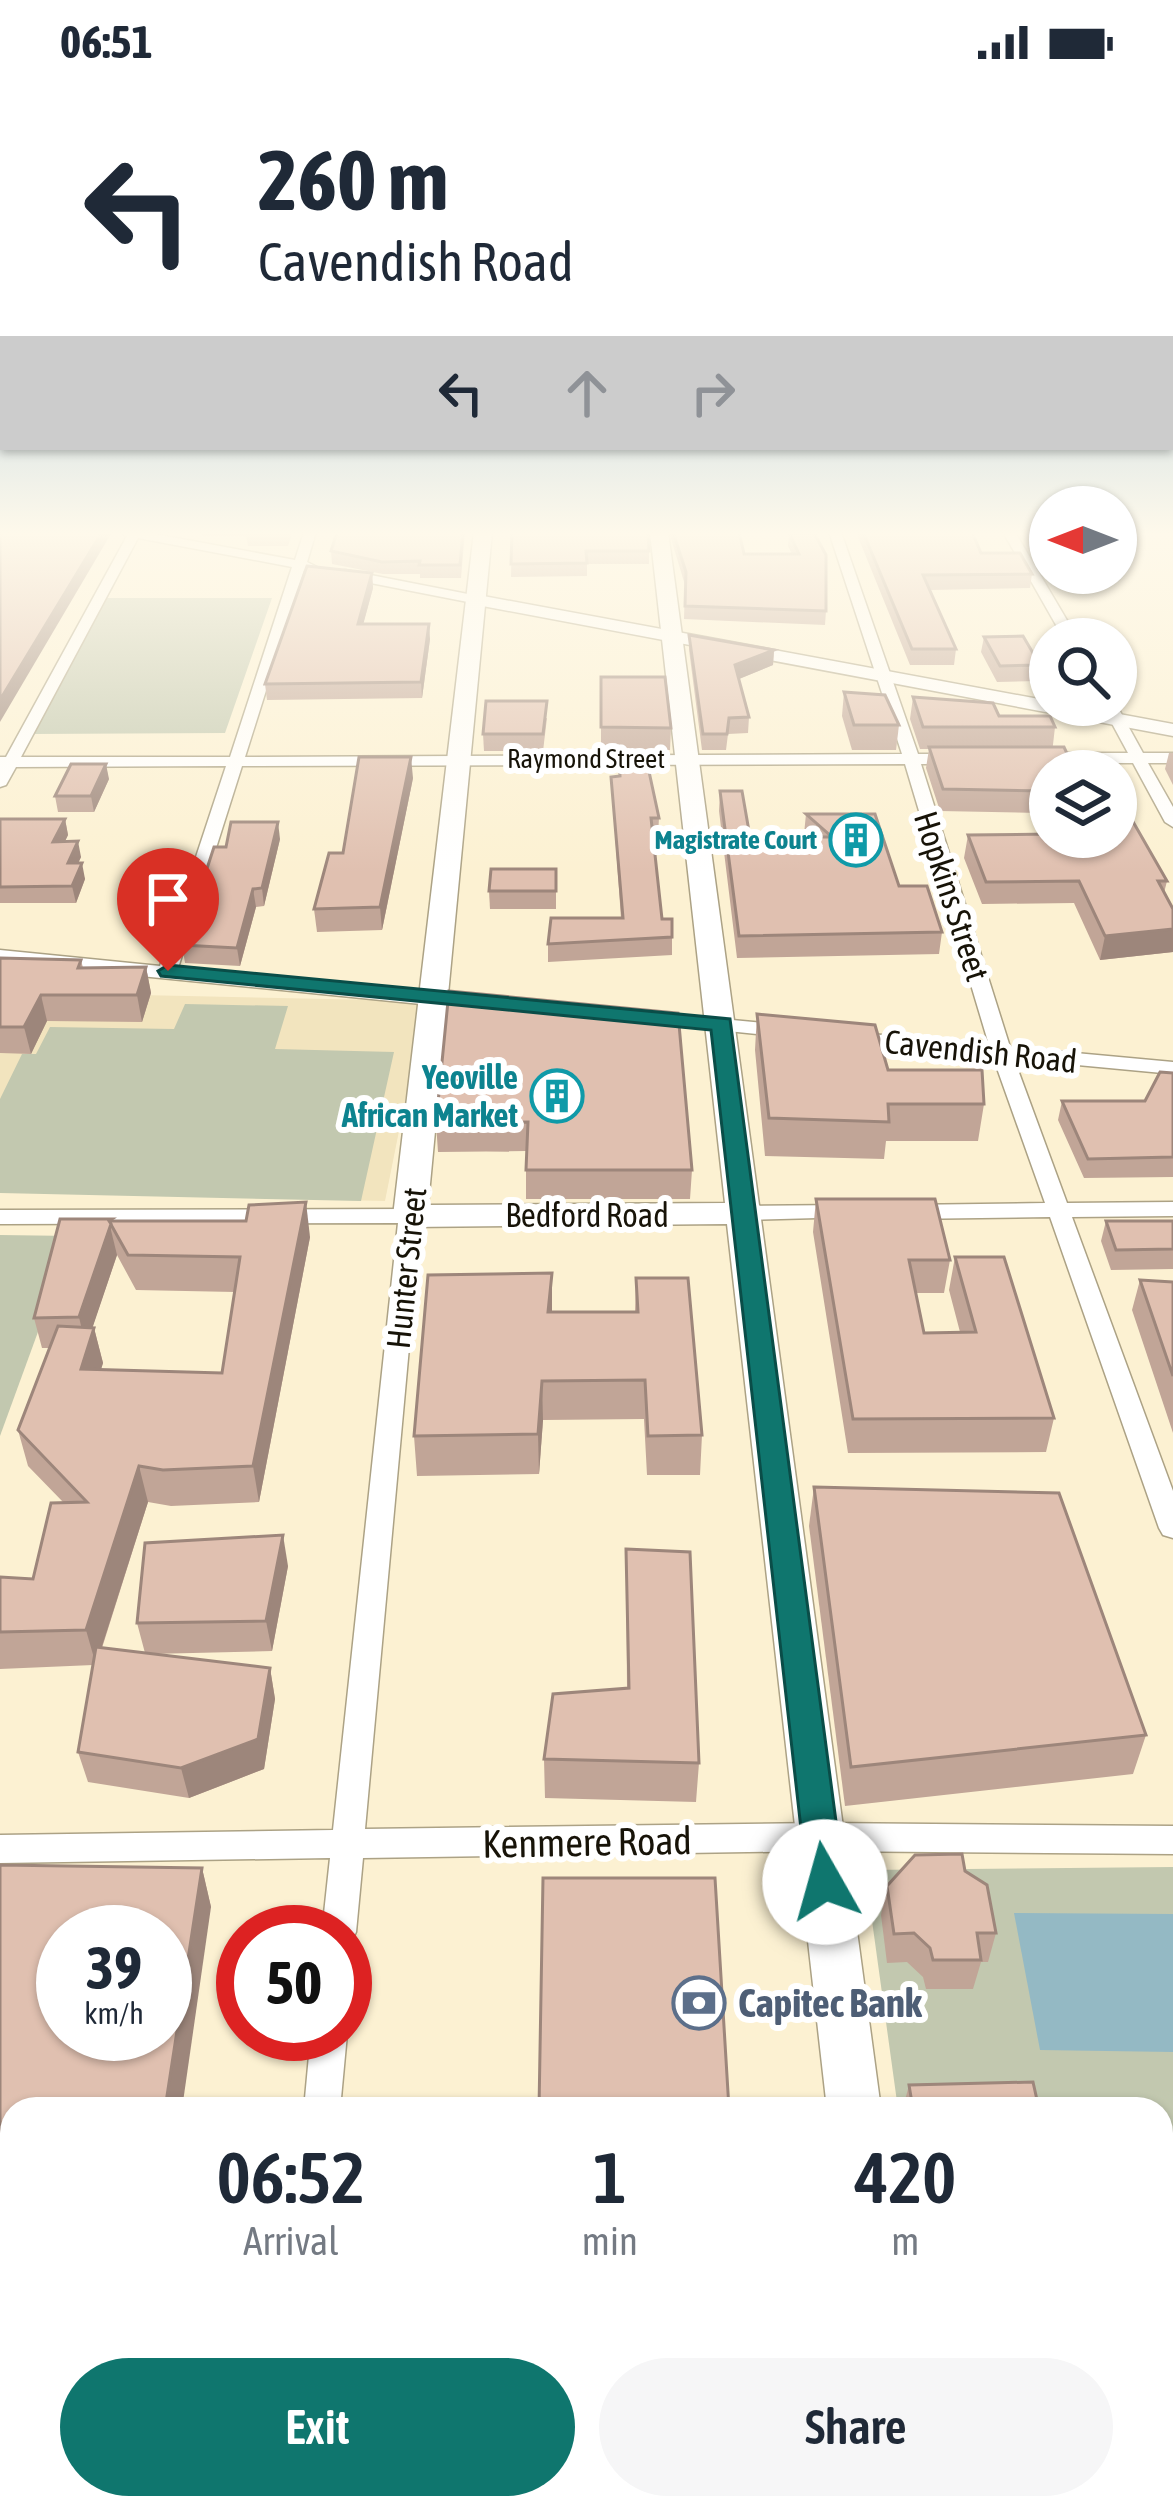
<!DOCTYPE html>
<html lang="en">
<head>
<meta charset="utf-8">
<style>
  body { margin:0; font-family:"Asap Condensed",sans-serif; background:#f6f6f7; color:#1f2937; height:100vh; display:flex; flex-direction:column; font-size:45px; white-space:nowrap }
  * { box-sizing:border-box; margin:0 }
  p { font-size:39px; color:#747a83 }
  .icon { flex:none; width:66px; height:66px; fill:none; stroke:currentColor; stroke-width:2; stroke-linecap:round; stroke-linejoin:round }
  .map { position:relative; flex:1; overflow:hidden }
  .details { position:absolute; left:0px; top:2013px; width:1173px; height:423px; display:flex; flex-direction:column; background:#fff; border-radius:36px 36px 0 0; box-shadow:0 3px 9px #0004 }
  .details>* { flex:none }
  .top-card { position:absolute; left:0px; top:0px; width:1173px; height:366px; box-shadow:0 3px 9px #0004; background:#fff; color:#1f2937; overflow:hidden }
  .needle { width:78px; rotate:270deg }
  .buttons { position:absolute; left:1029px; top:402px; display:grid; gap:24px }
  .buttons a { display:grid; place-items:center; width:108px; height:108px; border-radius:50%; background:#fff; box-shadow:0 3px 9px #0004; font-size:60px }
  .speed { position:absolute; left:36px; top:1821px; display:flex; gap:24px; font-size:60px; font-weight:700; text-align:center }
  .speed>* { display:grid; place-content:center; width:156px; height:156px; border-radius:50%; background:#fff; box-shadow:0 3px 9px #0004; line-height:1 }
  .speed small { font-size:30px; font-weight:400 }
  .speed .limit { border:18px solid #d22; background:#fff; color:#111 }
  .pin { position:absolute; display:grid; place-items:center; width:102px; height:102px; color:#fff; margin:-123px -51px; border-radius:50% 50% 50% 0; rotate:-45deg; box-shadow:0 0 12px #0007 }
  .pin .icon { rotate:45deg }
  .me { position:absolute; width:132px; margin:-66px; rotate:353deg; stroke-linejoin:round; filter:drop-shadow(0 0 9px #0008) }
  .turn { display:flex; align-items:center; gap:42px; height:252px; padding:0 60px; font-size:54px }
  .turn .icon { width:156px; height:156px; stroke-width:2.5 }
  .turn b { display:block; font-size:84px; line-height:102px }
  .lanes { display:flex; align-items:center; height:114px; padding:0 60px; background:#0003; justify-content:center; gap:60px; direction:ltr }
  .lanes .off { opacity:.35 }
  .eta { display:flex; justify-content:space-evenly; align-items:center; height:204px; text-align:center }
  .eta b { font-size:72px; font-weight:600; line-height:84px }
  .action { display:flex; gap:24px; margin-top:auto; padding:24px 60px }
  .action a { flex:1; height:138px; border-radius:72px; background:#0f766e; color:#fff; font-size:48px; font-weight:600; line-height:138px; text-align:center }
  .action a+a { background:#f6f6f7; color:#1f2937 }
  .status { display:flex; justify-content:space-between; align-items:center; height:84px; padding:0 60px; background:#fff; direction:ltr }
  .status svg { height:33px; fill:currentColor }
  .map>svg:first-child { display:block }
</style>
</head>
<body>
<div class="status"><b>06:51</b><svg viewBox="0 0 49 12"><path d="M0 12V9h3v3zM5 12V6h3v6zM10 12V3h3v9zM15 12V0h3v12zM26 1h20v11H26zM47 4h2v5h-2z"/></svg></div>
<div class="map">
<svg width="1173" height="2434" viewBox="0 0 1173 2434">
  <rect width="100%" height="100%" fill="#fcf1d2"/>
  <!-- built -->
  <path fill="#f2e4be" d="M0 908 425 917 385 1117 0 1108Z"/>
  <!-- green -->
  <g fill="#c2c8af">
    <path d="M104 514H272L225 649 31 650Z"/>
    <path d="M185 920 288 922 275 965 394 968 361 1117 0 1109V1015L22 970H36L50 943 174 945Z"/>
    <path d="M0 1151 73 1152 0 1352Z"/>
    <path d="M1173 1783V2434H956L954 2424H1161V2025H898L865 1786Z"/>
  </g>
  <!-- water -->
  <path fill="#94b9c4" d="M1014 1829 1173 1830V1968L1040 1966Z"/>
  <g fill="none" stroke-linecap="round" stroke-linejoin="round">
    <!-- minor casing -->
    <g stroke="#aca285" stroke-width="3">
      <g id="minor">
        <path d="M119 448H144L295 476 304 448H316L307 478 317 483 304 486 245 673 902 670 829 448H841L918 670H958L966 675 958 680H921L1010 963 1173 978V990L1014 975 1067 1119 1173 1118V1132L1072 1133 1173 1407V1454L1163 1451 1159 1444 1050 1133 905 1135 894 1128 905 1121 1045 1119 993 973 850 960 840 954 850 948 989 961 905 680 242 682 178 884 458 913 461 917 451 923 0 878V866L160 882 226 682 16 683 6 701 0 703V673H6L127 452ZM138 454 292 483 230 673H21Z"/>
        <path d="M1003 448H1015L1078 555H1064Z"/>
        <path d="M345 486 478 512 485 516 478 520 340 493V487Z"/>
        <path d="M1116 620 1143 669H1173V679H1148L1173 723V743L1165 738 1133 679H1040L1032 674 1040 669H1128L1102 621Z"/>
        <path d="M647 928 786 941 796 947 786 953 640 938V930Z"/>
        <path d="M847 1121 855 1123 858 1128 855 1133 748 1136 737 1129 748 1122Z"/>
        <path d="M410 1125 421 1132 365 1745 820 1739 1173 1742V1770L820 1767 363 1774 356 1848 351 1859 345 1861V1848H322L330 1774 0 1779V1751L333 1746 398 1139 0 1140V1126Z"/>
        <path d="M345 1946 347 1950 340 2025H304L311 1950H345Z"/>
        <rect x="264" y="2424" width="42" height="10"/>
      </g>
    </g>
    <!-- tertiary casing -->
    <g stroke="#aca285" stroke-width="3">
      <path id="tertiary" d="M478 511 1173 640V652L472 520 470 516Z"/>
    </g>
    <!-- secondary casing -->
    <g stroke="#aca285" stroke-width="3">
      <g id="secondary">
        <path d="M474 448H492L428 1121 725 1119 650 448H668L759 1121 765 1129 761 1135 881 2025H827L727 1140 410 1143 393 1132Z"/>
        <path d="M872 2424H936L937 2434H873Z"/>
      </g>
    </g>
    <!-- minor -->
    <use href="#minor" fill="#fff" fill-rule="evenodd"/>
    <!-- tertiary -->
    <use href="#tertiary" fill="#fff" fill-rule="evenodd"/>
    <!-- secondary -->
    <use href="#secondary" fill="#fff" fill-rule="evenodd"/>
  </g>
  <!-- wall -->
  <g fill="#c1a597" fill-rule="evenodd">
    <path d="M201 448H293L288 462H248L246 452H202Z"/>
    <path d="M337 448H465L461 494H420V490H383L332 480 331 467Z"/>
    <path d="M512 448 649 467V480H587V492L511 493Z"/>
    <path d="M669 448H739L744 470H792L788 462 789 449 826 527 825 541 684 535 685 501Z"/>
    <path d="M856 448H972L981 469 1032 490 1030 504 930 506 956 565 954 581H910Z"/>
    <path d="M372 489 373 504 363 540 430 555 422 614 267 616 265 600Z"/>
    <path d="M689 551 774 566 773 581 739 595 749 633 748 649 728 650 726 666H702L689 566Z"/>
    <path d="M984 553 1040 581 1038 597 997 598 981 568Z"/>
    <path d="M601 593 671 644 670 666 601 665Z"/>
    <path d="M844 608 899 641 896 666H852L842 632Z"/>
    <path d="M913 613 1055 643 1050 687V749L1040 729 940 727 926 684 929 665H920L910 635Z"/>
    <path d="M547 634 543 667H484L483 650Z"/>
    <path d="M1169 669H1173V701L1165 685Z"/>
    <path d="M611 693 659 734 658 751H653L662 835H672V871L548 878V860L621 834Z"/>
    <path d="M413 694 382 846 317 848 314 825 343 769Z"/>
    <path d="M109 695 94 728H58L55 712Z"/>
    <path d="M720 707 750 753H807L804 750 806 730 899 802 942 848 939 870 737 874 719 727Z"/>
    <path d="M0 735H65L68 751 65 757 81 773 78 779 85 795 76 819H0Z"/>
    <path d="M968 751 1167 797 1164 809 1173 825V868L1100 876 1074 819 982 820 964 774Z"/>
    <path d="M280 755 264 822 256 823 240 882 185 879 182 861 226 763Z"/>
    <path d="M556 785V825H490L489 807Z"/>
    <path d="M0 874 81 876 83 884 146 883 151 909 142 938 47 937 31 970 0 969Z"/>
    <path d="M449 907 692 1086 690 1115H526V1067L438 1068 436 1039Z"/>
    <path d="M757 930 888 986 984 1020 978 1057H886L884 1075 765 1072 755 966Z"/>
    <path d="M1173 989V1093L1084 1094 1058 1036 1062 1017H1145Z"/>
    <path d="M816 1115 950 1176 944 1209H916L924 1249 960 1248 949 1206 955 1173 1054 1334 1046 1368 848 1369 813 1148Z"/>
    <path d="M113 1137 310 1153 259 1418 171 1422 148 1418 102 1564 145 1569 137 1539 288 1482 272 1567 150 1570 270 1584 275 1615 264 1685 189 1714 88 1698 78 1668 93 1581 0 1585V1493L33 1495 63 1418 28 1382 18 1346 49 1264H42L34 1234ZM117 1171 136 1206 235 1208 222 1289 101 1285 103 1279 94 1244H92Z"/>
    <path d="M1106 1137H1173V1185L1111 1186 1101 1157Z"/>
    <path d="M636 1194 702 1351 700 1391H647L644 1335 543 1336 539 1390 417 1392 414 1352 552 1228H635Z"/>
    <path d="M1140 1196 1173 1198V1349L1132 1226Z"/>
    <path d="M814 1403 1146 1651 1133 1690 845 1722 809 1442Z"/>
    <path d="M626 1465 699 1679 696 1718 545 1714 544 1675 627 1604Z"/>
    <path d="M0 1781 202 1784 211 1823 12 2025V2080L0 2081Z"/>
    <path d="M965 1787 996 1849 988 1878H981L973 1905H926L923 1893 907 1878 887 1879 881 1831 887 1802Z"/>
    <path d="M909 2001 1039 2025H905L904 2020Z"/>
    <path d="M0 2114H12V2246L0 2247Z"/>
    <rect x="1161" y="2258" width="12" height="147"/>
  </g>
  <!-- shaded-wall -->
  <g fill="#9d867b">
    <path d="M102 448H112L0 638V616Z"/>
    <path d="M372 489 373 504 359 556 358 540Z"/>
    <path d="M429 540 430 555 422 614 421 598Z"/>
    <path d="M774 566 773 581 734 597 735 581Z"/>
    <path d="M411 673 413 694 382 846 380 823Z"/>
    <path d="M106 680 109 695 94 728 91 712Z"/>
    <path d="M65 735 68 751 57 774 53 758Z"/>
    <path d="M278 738 280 755 264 822 262 804Z"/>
    <path d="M78 757 81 773 71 795 68 779Z"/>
    <path d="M82 779 85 795 76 819 72 802Z"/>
    <path d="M253 805 256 823 240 882 237 864Z"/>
    <path d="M1173 845V868L1100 876 1105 852Z"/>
    <path d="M146 883 151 909 142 938 137 911Z"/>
    <path d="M41 911 47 937 31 970 24 943Z"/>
    <path d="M306 1118 310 1153 259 1418 253 1382Z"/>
    <path d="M110 1142 117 1171 86 1263 79 1233Z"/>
    <path d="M552 1189V1227L549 1268 548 1228Z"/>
    <path d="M94 1244 103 1279 90 1320 81 1285Z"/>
    <path d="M542 1297 543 1336 539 1390 538 1350Z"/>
    <path d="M139 1382 148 1418 96 1581 86 1546Z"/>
    <path d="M283 1451 288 1482 272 1567 266 1537Z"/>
    <path d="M270 1584 275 1615 264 1685 189 1714 181 1684Z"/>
    <path d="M202 1784 211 1823 182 2025H165Z"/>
    <path d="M153 2424H166L165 2434H151Z"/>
  </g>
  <!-- building -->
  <g fill="#e0c0b0" stroke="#9d867b" stroke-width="3" fill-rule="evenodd">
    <path d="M0 448H102L0 616Z"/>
    <path d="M337 448H463L460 481H419L420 477 382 478 331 467Z"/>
    <path d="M512 448H648L649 467H586L587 479 511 480Z"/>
    <path d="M673 448H739L744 470H799L789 449H814L826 471V527L685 522 686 488Z"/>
    <path d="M863 448H972L981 469H1020L1032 490 923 491 956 565H912Z"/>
    <path d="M307 482 372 489 358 540H429L421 598 265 600Z"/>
    <path d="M689 551 774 566 735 581 749 633 729 634 727 650H703Z"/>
    <path d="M1023 552 1040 581 1000 582 984 553Z"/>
    <path d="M601 593H665L671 644 601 643Z"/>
    <path d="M844 608 885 611 899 641H854Z"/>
    <path d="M913 613 993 619 999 632H1050L1055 643H923Z"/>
    <path d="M486 617H547L543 650H483Z"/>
    <path d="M929 663H1064L1075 687H1050V719L1044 707 943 705Z"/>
    <path d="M619 669H645L659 734H651L662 835H672V853L548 860 551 834H623L611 693 620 692Z"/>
    <path d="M359 673H411L380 823 314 825 329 769H343Z"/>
    <path d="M71 680H106L91 712H55Z"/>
    <path d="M720 707H742L750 753H832L806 730H875L899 802H927L942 848 739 852Z"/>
    <path d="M1116 708 1167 797H1158L1173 825V845L1105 852 1079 797 986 798 968 751 1050 750V753H1116Z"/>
    <path d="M0 735H65L53 758 78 757 68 779H82L72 802 0 803Z"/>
    <path d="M231 738H278L262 804 253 805 237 864 182 861 214 763H226Z"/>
    <path d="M491 785H556V807H489Z"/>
    <path d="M0 874 81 876 78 884 146 883 137 911H41L24 943H0Z"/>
    <path d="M449 907 678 929 692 1086H526L528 1038 436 1039Z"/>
    <path d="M757 930 875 941 888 986H982L984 1020H888L889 1038 769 1034Z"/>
    <path d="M1160 988 1173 989V1073L1088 1075 1062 1017H1145Z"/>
    <path d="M816 1115H935L950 1176H909L924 1249 976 1248 955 1173H1004L1054 1334 853 1335Z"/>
    <path d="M306 1118 253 1382 163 1386 139 1382 86 1546 0 1548V1493L33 1495 51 1419 87 1418 18 1346 58 1242 94 1244 81 1285 222 1289 240 1173 128 1171 109 1137H246L249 1121Z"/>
    <path d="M60 1135H112L109 1137 111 1140 79 1233 34 1234Z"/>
    <path d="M1106 1137H1173V1165L1116 1166Z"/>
    <path d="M552 1189 548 1228H638L636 1194H688L702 1351 648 1352 645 1296 542 1297 538 1350 414 1352 428 1191Z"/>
    <path d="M1140 1196 1173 1198V1292Z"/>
    <path d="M814 1403 1059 1409 1146 1651 851 1683Z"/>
    <path d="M283 1451 266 1537 137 1539 145 1459Z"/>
    <path d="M626 1465 690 1468 699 1679 544 1675 553 1610 629 1604Z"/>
    <path d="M96 1563 270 1584 258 1655 181 1684 78 1668Z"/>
    <path d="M962 1770 965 1787 987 1801 996 1849H977L981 1876H933L930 1864 914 1849 894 1850 887 1802 915 1771Z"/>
    <path d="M0 1781 202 1784 165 2025H12V2044L0 2045ZM63 1848H165V1950H63Z"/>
    <path d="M543 1794H715L729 2025H539Z"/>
    <path d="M1033 1998 1039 2025H913L909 2001Z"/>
    <rect x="0" y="2114" width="12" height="100"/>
    <rect x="1161" y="2258" width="12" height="118"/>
    <path d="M0 2352H12V2424H153L151 2434H0Z"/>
  </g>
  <!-- sky -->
  <linearGradient id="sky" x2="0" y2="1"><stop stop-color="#86b6da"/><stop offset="0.57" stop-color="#fef9eb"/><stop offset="1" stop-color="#fef9eb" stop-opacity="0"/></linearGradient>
  <rect width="1173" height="789" fill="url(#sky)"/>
  <!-- route -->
  <path fill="#0f766e" stroke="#0a4d48" stroke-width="3" d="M168 881 730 935 844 1798 839 1810 825 1815 812 1810 807 1798 711 946 161 892 158 887Z"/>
  <!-- icons -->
  <defs>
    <g id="building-ring" transform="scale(2.7)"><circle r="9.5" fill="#fff" stroke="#0f9aa8" stroke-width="1.5"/><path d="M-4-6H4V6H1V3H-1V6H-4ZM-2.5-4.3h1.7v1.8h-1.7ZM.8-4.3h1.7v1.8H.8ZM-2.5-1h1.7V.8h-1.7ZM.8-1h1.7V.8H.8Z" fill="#0f9aa8"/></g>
    <g id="bank-ring" transform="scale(2.7)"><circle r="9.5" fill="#fff" stroke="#5c6f8a" stroke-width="1.5"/><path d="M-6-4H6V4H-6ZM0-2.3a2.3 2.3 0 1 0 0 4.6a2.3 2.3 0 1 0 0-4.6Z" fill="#5c6f8a"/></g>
  </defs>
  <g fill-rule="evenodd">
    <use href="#building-ring" x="856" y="756"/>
    <use href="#building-ring" x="557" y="1012"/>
    <use href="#bank-ring" x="699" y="1919"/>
  </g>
  <g text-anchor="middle" stroke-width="12" stroke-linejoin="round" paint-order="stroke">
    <!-- far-street labels -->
    <g font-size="27" fill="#171308" stroke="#fff">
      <text x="586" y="684">Raymond Street</text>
    </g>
    <!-- far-culture labels -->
    <g font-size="27" font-weight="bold" fill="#0d838f" stroke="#fff" text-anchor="end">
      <text x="817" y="765">Magistrate Court</text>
    </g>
    <!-- street labels -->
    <g font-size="33" fill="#171308" stroke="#fff">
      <text transform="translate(952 812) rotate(72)" y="12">Hopkins Street</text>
      <text transform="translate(981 967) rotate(6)" y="12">Cavendish Road</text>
      <text x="587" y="1143">Bedford Road</text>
      <text transform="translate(406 1184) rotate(-84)" y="12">Hunter Street</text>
    </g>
    <!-- culture labels -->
    <g font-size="33" font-weight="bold" fill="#0d838f" stroke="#fff" text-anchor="end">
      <text x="518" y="1005">Yeoville<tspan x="518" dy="38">African Market</tspan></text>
    </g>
    <!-- near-street labels -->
    <g font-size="39" fill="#171308" stroke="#fff">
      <text transform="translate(587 1758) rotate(-1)" y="14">Kenmere Road</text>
    </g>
    <!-- near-service labels -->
    <g font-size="39" font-weight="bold" fill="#4e5e75" stroke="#fff" text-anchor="start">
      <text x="738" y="1933">Capitec Bank</text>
    </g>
  </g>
</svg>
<div class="buttons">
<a><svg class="needle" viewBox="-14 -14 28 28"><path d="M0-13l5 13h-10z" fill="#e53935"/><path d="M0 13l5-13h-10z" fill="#747a83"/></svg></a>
<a><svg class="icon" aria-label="search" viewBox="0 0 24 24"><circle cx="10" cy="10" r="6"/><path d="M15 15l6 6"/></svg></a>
<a><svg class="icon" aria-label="layers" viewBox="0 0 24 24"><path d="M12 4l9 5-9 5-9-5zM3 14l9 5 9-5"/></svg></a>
</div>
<div class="speed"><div>39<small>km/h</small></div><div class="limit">50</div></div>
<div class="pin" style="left:168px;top:887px;background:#d93025"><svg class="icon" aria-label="arrive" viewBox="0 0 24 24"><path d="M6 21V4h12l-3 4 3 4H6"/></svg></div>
<svg class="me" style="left:825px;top:1798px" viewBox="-20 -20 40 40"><circle r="19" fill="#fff"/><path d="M0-13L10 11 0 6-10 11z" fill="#0f766e"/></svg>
<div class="top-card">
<div class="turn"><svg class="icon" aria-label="left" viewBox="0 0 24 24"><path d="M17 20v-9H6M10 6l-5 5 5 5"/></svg><div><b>260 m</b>Cavendish Road</div></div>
<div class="lanes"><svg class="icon" aria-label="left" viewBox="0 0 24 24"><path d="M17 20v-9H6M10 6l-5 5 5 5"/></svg><svg class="icon off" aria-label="ahead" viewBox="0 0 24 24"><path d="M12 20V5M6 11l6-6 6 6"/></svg><svg class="icon off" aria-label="right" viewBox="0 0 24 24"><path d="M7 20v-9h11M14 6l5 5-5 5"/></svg></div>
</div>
<section class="details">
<div class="eta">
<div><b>06:52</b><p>Arrival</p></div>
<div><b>1</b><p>min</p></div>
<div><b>420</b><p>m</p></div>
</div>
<div class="action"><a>Exit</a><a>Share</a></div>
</section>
</div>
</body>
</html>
